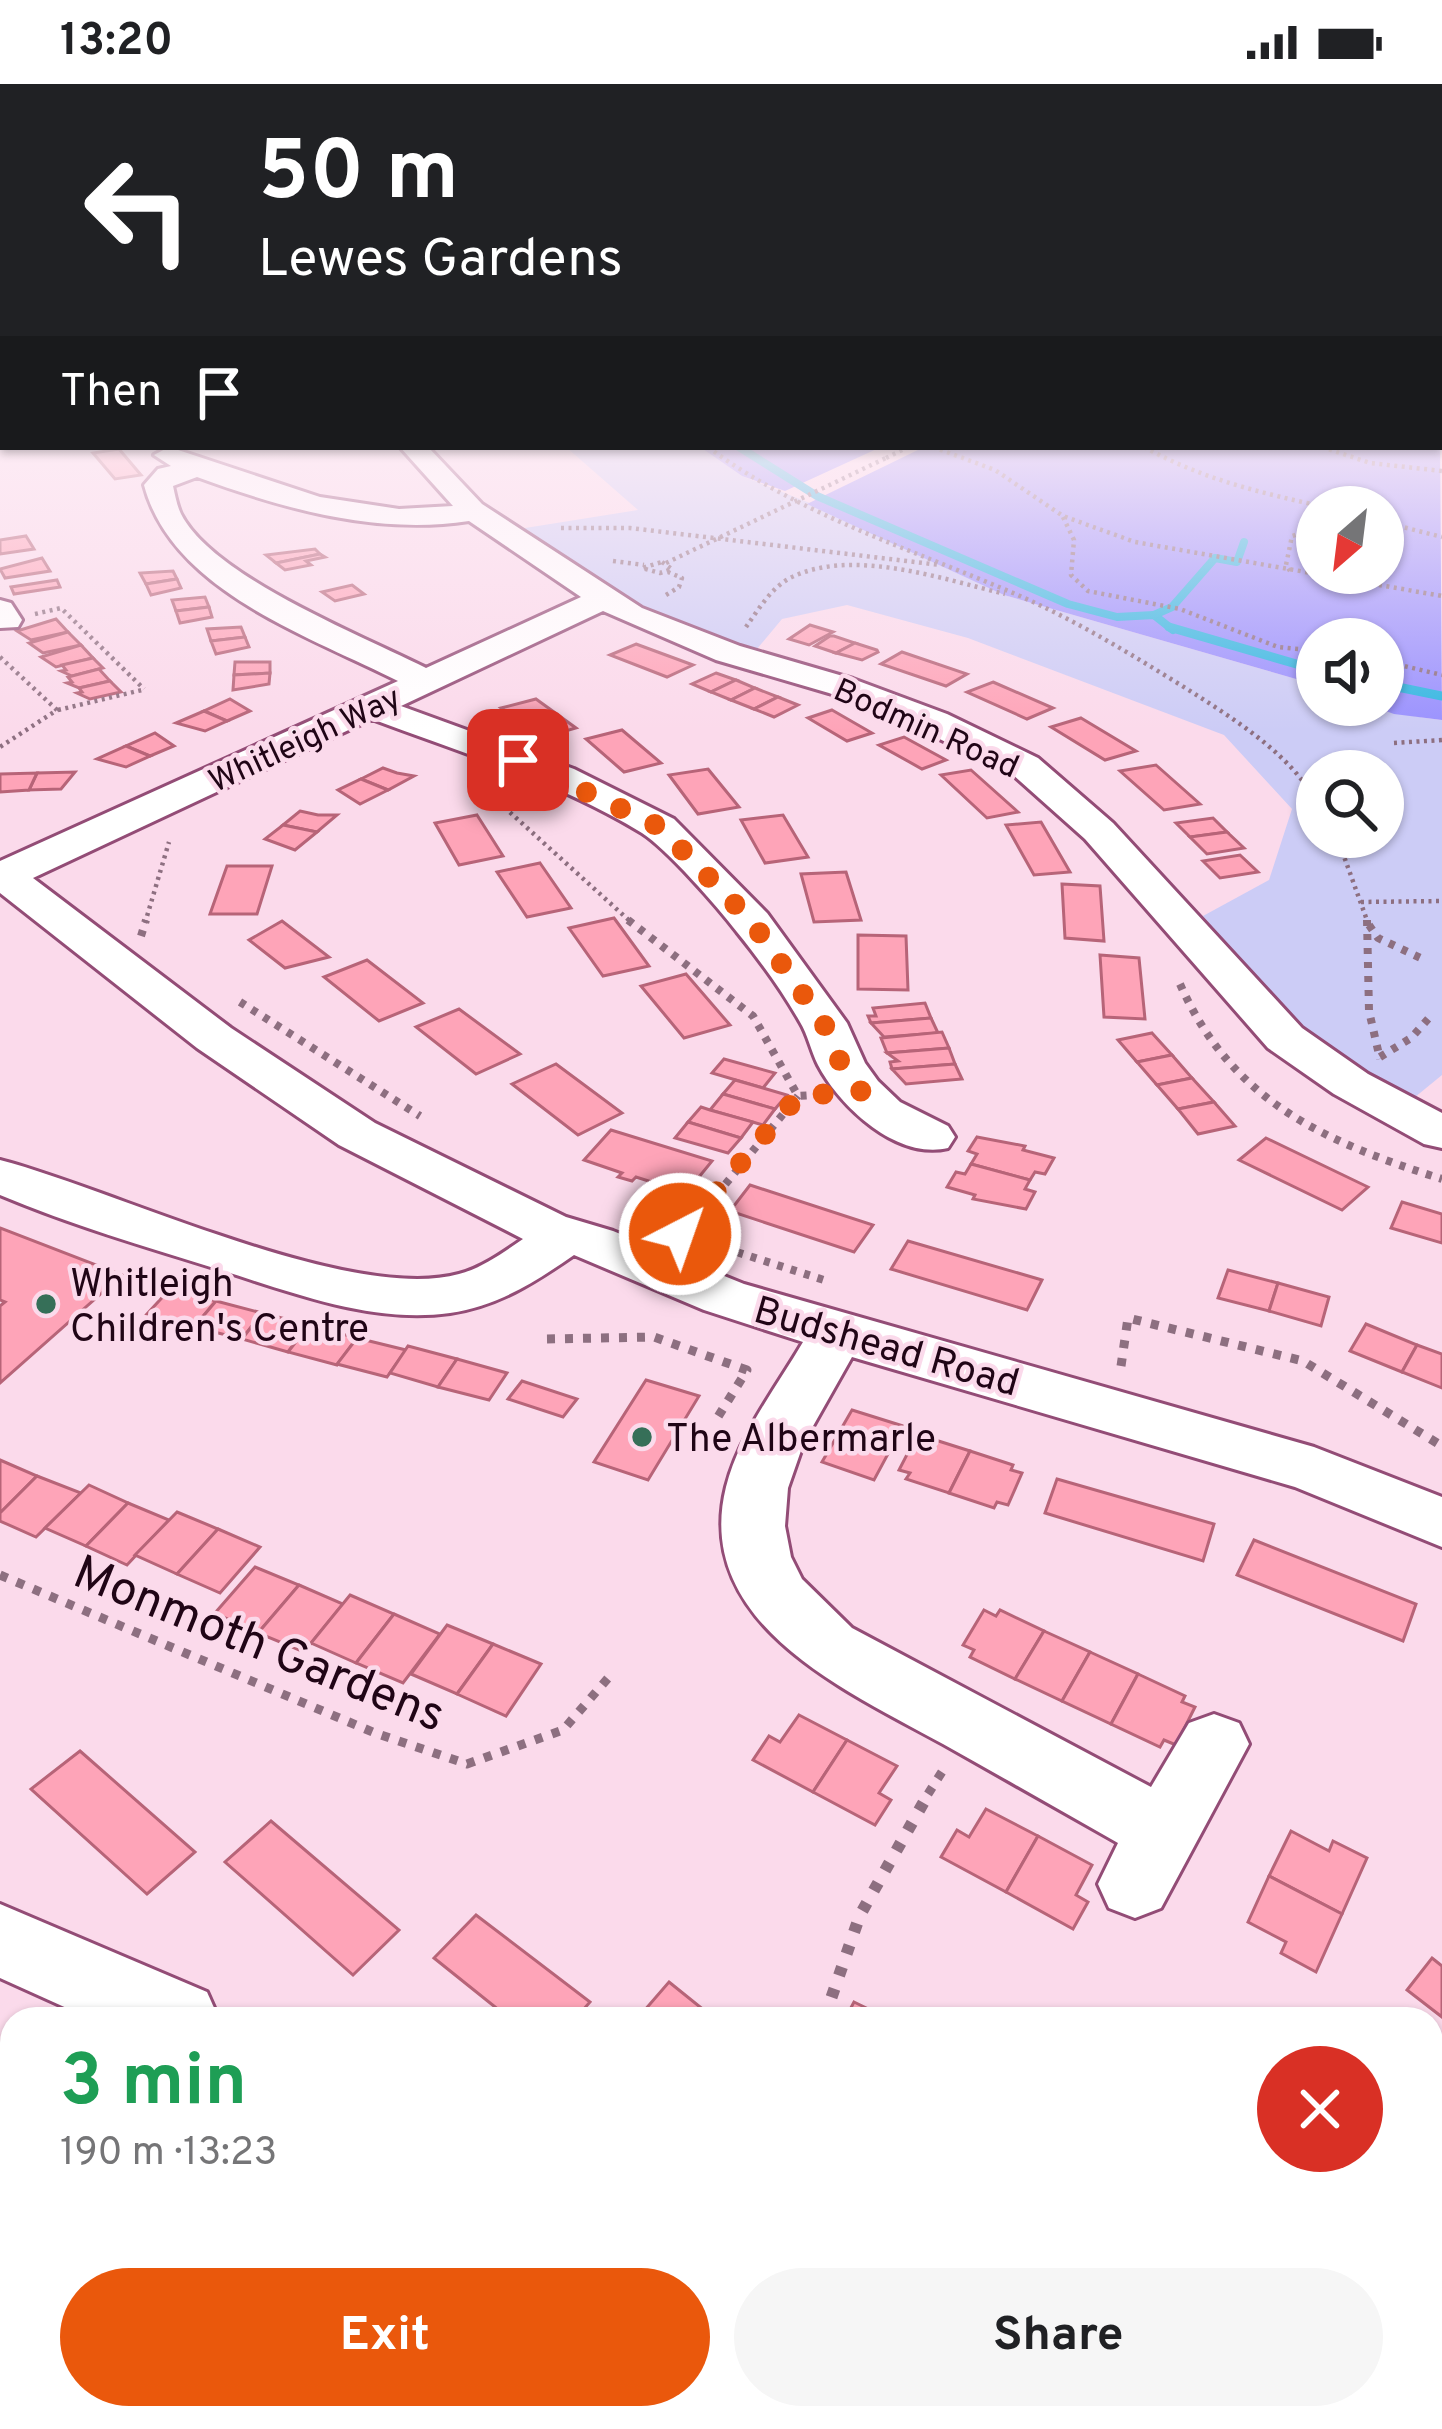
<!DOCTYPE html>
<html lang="en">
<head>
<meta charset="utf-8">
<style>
  body { margin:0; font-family:Overpass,sans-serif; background:#f6f6f6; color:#202124; height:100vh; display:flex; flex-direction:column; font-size:45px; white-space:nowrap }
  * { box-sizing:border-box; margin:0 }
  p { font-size:39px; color:#757577 }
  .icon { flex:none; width:66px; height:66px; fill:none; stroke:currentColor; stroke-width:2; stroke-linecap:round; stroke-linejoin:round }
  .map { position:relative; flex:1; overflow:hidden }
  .sheet { position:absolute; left:0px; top:1923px; width:1443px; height:423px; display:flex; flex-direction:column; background:#fff; border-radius:36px 36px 0 0; box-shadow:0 3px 9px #0004 }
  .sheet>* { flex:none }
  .guide { position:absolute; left:0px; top:0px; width:1443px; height:366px; box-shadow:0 3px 9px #0004; background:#202124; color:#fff; overflow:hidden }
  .needle { width:78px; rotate:208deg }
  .controls { position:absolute; left:1296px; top:402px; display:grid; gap:24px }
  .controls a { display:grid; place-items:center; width:108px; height:108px; border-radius:50%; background:#fff; box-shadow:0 3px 9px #0004; font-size:60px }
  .pin { position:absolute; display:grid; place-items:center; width:102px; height:102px; color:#fff; margin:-51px; border-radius:24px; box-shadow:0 6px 18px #0006 }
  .me { position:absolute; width:132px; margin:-66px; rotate:41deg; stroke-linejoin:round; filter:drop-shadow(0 0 9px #0008) }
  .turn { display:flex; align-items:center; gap:42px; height:252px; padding:0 60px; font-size:54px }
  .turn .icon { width:156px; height:156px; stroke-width:2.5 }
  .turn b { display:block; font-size:84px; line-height:102px }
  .then { display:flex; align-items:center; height:114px; padding:0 60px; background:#0003; gap:24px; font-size:45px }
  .round { display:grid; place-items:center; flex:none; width:126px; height:126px; border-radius:63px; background:#f6f6f6 }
  .overview { display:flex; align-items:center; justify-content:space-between; height:204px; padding:0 60px }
  h1 { font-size:72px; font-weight:700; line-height:90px; color:#1e9e55 }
  .action { display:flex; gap:24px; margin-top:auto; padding:24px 60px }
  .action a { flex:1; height:138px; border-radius:72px; background:#ea580c; color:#fff; font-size:48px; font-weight:700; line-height:138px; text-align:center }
  .action a+a { background:#f6f6f6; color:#202124 }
  .status { display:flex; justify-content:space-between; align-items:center; height:84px; padding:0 60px; background:#fff; direction:ltr }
  .status svg { height:33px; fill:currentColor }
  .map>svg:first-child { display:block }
</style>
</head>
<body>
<div class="status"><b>13:20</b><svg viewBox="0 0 49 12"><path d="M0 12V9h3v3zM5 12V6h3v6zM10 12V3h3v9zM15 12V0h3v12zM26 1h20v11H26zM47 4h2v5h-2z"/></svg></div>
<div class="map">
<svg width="1442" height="2345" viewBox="0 0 1442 2345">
  <rect width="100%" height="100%" fill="#fbdaeb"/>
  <!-- green -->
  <path fill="#ccccf6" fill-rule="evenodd" d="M566 363H700L742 392 825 425 1004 511 1307 598 1317 601V621C1361 621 1399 631 1442 636V991L1409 1018 1303 951 1203 832 1269 796 1292 725 1224 651 968 554 847 521 782 535 752 571 646 538 519 445 638 426ZM1317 687H1383V753H1317Z"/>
  <!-- forest -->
  <g fill="#9991fe" fill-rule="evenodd">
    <path d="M1440 354 1442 636 1394 630 1369 621H1383V555H1317V601L1004 511 807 420 924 363H1440ZM1317 423H1383V489H1317Z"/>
    <path d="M700 363H881L785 407 742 392Z"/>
  </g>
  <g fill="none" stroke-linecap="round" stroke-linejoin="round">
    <!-- stream-far1 -->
    <g stroke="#32b6e1" stroke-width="8">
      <path d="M739 363 817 412 1068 520 1117 533 1154 531 1173 546"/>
      <path d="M1154 531 1172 523 1215 474 1237 478 1244 458"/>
    </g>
    <!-- stream -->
    <g stroke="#32b6e1" stroke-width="9">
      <path d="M1169 543 1317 586"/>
      <path d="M1383 600 1442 612"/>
    </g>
  </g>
  <!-- building -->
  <g fill="#fea4b8" stroke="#b76478" stroke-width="3">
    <path d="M119 365 141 391 115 395 93 369Z"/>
    <path d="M26 452 34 465 0 470V456Z"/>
    <path d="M315 465 320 470 276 479 266 471Z"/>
    <path d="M320 470 325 473 306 477 311 481 285 486 276 479Z"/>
    <path d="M42 474 50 487 5 494 0 485Z"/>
    <path d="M173 487 177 495 146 500 140 489Z"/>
    <path d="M177 495 181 504 151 511 146 500Z"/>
    <path d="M57 496 60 503 14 510 11 503Z"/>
    <path d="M352 501 364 510 335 517 322 508Z"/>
    <path d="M205 513 209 523 176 527 172 516Z"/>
    <path d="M209 523 212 533 180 539 176 527Z"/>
    <path d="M56 535 68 548 31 556 17 547Z"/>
    <path d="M810 541 833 548 809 561 789 555Z"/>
    <path d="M241 543 245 553 211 557 207 545Z"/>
    <path d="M68 548 81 561 43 569 29 559Z"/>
    <path d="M830 552H834L855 559 836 569 815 562Z"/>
    <path d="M245 553 249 563 216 570 211 557Z"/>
    <path d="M855 559 877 566 878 568 862 576 836 569Z"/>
    <path d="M636 560 693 581 667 593 610 571Z"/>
    <path d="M81 561 93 574 56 583 41 573Z"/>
    <path d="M902 568 967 590 946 602 881 580Z"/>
    <path d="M93 574 103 584 72 592 61 587 66 586 62 581Z"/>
    <path d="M235 578H270V589L234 591Z"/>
    <path d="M99 585 110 597 79 604 67 599 72 598 68 593Z"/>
    <path d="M270 589 269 600 233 606 234 591Z"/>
    <path d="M716 589 736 596 711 608 692 600Z"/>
    <path d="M736 596 755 604 731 616 711 608Z"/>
    <path d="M110 597 121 608 90 615 77 609 82 608 79 604Z"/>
    <path d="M993 598 1053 624 1027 635 967 608Z"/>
    <path d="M755 604 778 613 754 625 731 616Z"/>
    <path d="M778 613 798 621 774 633 754 625Z"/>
    <path d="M230 615 250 627 227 637 204 627Z"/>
    <path d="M536 615 576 644 541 654 501 624Z"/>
    <path d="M832 626 872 649 847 657 808 634Z"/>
    <path d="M204 627 227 637 205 647 176 639Z"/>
    <path d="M1081 634 1136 667 1105 676 1051 643Z"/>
    <path d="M622 646 661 679 624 688 586 655Z"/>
    <path d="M155 649 174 662 150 672 126 662Z"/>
    <path d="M904 653 946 676 922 685 879 661Z"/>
    <path d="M126 662 150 672 126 683 97 675Z"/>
    <path d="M1156 681 1200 720 1164 726 1120 687Z"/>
    <path d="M383 684 397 689 414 692 388 706 361 695Z"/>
    <path d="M708 685 739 723 698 730 669 691Z"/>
    <path d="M971 686 1018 728 987 734 941 691Z"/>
    <path d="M75 688 61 705 29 706 37 689Z"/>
    <path d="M37 689 29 706 0 708V690Z"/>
    <path d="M361 695 388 706 360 720 338 706Z"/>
    <path d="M300 727 318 731H337L317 748 283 741Z"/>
    <path d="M477 731 503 772 459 781 435 739Z"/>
    <path d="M783 731 808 773 765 779 741 736Z"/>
    <path d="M1213 734 1227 748 1190 753 1176 739Z"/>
    <path d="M1041 738 1070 788 1034 791 1006 741Z"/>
    <path d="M283 741 317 748 295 766 265 755Z"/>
    <path d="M1227 748 1244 764 1207 770 1190 753Z"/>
    <path d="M1240 771 1258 788 1220 794 1203 777Z"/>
    <path d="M540 779 571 824 527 833 497 788Z"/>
    <path d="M227 782H272L257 830H210Z"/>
    <path d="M846 788 861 836 814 838 801 790Z"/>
    <path d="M1062 800 1100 802 1104 857 1065 854Z"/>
    <path d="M614 834 649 882 603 892 569 844Z"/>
    <path d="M282 837 329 873 285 884 249 856Z"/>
    <path d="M858 851 906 852 908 906 858 905Z"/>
    <path d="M1100 871 1139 874 1145 935 1104 933Z"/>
    <path d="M367 876 423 919 379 937 324 893Z"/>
    <path d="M686 890 730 941 684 954 641 902Z"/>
    <path d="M925 919 931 934 871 939 868 932H876L873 924Z"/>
    <path d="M459 925 520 970 476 990 416 943Z"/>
    <path d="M931 934 938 949 884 953 871 939Z"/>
    <path d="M942 948 949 964 887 969 881 954Z"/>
    <path d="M1152 949 1172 971 1137 978 1118 956Z"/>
    <path d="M949 964 955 980 892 985 890 978 898 977 887 969Z"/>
    <path d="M1172 971 1192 994 1157 1001 1137 978Z"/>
    <path d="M724 975 775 989 763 1004 712 989Z"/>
    <path d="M556 980 622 1029 578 1051 512 1000Z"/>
    <path d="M955 980 962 995 906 1000 892 985Z"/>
    <path d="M1192 994 1214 1018 1178 1025 1157 1001Z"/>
    <path d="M735 996 763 1004 787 1011 775 1025 723 1010Z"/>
    <path d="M723 1010 775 1025 763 1041 710 1026Z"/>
    <path d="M1214 1018 1235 1042 1198 1050 1178 1025Z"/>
    <path d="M701 1023 710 1026 753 1038 741 1054 688 1038Z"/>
    <path d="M688 1038 741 1054 728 1069 675 1054Z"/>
    <path d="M611 1046 712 1077 686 1109 636 1093 632 1097 618 1093 622 1089 584 1076Z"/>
    <path d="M977 1053 1025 1062 1023 1066 1054 1074 1045 1090 1035 1088 1030 1096 971 1080 977 1070 968 1067Z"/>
    <path d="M1266 1054 1368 1103 1342 1126 1239 1076Z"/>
    <path d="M971 1080 1030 1096 1025 1105 1035 1108 1026 1125 973 1115 975 1111 947 1103 956 1088 965 1090Z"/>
    <path d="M750 1101 873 1141 854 1168 730 1127Z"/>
    <path d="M1402 1118 1442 1130V1159L1391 1144Z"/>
    <path d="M0 1144 122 1191 0 1299V1222L5 1218 0 1216Z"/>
    <path d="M908 1157 1042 1196 1027 1226 891 1185Z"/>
    <path d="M1228 1186 1278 1199 1269 1227 1218 1214Z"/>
    <path d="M1278 1199 1329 1213 1321 1242 1269 1227Z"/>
    <path d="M170 1205 216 1217 194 1243 147 1230Z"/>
    <path d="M216 1217 262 1229 242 1255 194 1243Z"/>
    <path d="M262 1229 309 1241 288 1268 242 1255Z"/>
    <path d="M1366 1240 1417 1261 1402 1288 1350 1267Z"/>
    <path d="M309 1241 357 1254 337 1281 288 1268Z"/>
    <path d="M357 1254 406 1266 387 1293 337 1280Z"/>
    <path d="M1417 1261 1442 1270V1304L1402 1288Z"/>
    <path d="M408 1262 457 1275 438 1303 390 1289Z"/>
    <path d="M457 1275 507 1289 489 1316 438 1303Z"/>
    <path d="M646 1296 699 1312 648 1396 594 1378Z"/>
    <path d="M522 1297 577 1315 563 1333 508 1315Z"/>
    <path d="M852 1326 903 1342 874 1396 822 1378Z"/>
    <path d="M929 1354 970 1367 949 1409 906 1395 910 1389 899 1386 915 1355 926 1358Z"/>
    <path d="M970 1367 1013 1381 1011 1386 1022 1389 1008 1421 997 1418 994 1424 949 1409Z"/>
    <path d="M0 1376 37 1392 0 1429Z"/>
    <path d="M37 1392 81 1409 36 1453 0 1437V1429Z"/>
    <path d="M1057 1395 1214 1440 1203 1477 1045 1429Z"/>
    <path d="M89 1401 128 1419 86 1462 45 1444Z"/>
    <path d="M128 1419 169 1436 127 1481 86 1462Z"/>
    <path d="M177 1428 218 1445 177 1490 135 1471Z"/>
    <path d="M218 1445 260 1463 220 1509 177 1490Z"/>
    <path d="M1254 1456 1416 1520 1403 1557 1237 1491Z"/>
    <path d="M255 1483 299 1501 258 1549 215 1529Z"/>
    <path d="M299 1501 343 1520 304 1568 258 1549Z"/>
    <path d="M350 1511 394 1530 356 1579 311 1559Z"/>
    <path d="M984 1526 996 1532 1000 1526 1044 1547 1015 1595 970 1573 974 1566 963 1561Z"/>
    <path d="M394 1530 440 1550 403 1599 356 1579Z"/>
    <path d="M447 1541 493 1560 457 1610 411 1590Z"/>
    <path d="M1044 1547 1090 1568 1062 1617 1015 1595Z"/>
    <path d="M493 1560 541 1580 506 1632 457 1610Z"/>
    <path d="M1090 1568 1138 1590 1111 1640 1062 1617Z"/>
    <path d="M1138 1590 1185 1612 1182 1618 1195 1623 1176 1661 1164 1656 1160 1663 1111 1640Z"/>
    <path d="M799 1631 847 1656 813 1708 753 1676 769 1652 780 1658Z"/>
    <path d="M847 1656 897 1682 879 1709 891 1716 875 1741 813 1708Z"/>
    <path d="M80 1667 195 1768 147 1810 31 1705Z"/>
    <path d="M986 1725 1038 1752 1006 1808 941 1773 957 1746 969 1753Z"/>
    <path d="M271 1737 399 1846 353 1891 225 1778Z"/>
    <path d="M1291 1747 1329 1767 1333 1757 1367 1774 1342 1830 1269 1792Z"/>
    <path d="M1038 1752 1092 1781 1076 1811 1088 1818 1073 1845 1006 1808Z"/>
    <path d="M1269 1792 1342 1830 1316 1888 1281 1869 1286 1858 1248 1838Z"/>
    <path d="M476 1831 590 1918 575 1935H510L434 1874Z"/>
    <path d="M1432 1874 1442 1882V1933L1407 1906Z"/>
    <path d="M669 1898 715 1935H637Z"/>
    <path d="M854 1918 889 1935H845Z"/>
    <path d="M8 2020 12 2101 0 2111V2027Z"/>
    <path d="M1431 2148 1442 2151V2223L1431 2220Z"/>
    <path d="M484 2334H600L605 2341 601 2345H490Z"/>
  </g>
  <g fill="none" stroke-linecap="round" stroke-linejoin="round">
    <!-- minor casing -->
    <g stroke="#934c76" stroke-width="6">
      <g id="minor">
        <path d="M3 339V360L0 361V340Z"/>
        <path d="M169 363 320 413 399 425 453 422 400 363H428L482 420 642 524 740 562 853 595 947 630 1038 674 1113 739 1302 944 1368 990 1442 1029V1064L1424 1060 1334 1010 1268 964 1085 755 1012 690 921 646 829 609 716 576 603 527 401 622 574 685 674 735 767 829 847 939 865 979 878 997 900 1018 948 1042 955 1053 948 1064C897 1076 840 1023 818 981 811 967 808 951 800 938 783 908 759 875 737 848 718 823 667 765 642 749 559 698 462 669 372 635L33 794 231 944 375 1039 566 1133 613 1147 744 1200 1314 1363 1442 1413V1463L1295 1403 852 1273 804 1358 788 1404 785 1442 791 1473 802 1495 852 1544 1151 1703 1189 1639 1214 1630 1239 1639 1249 1660 1161 1824 1135 1834 1109 1824 1098 1800 1118 1759C1060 1726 1002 1693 943 1660 849 1608 692 1540 726 1403 739 1351 776 1304 803 1258L704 1226 574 1171C535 1198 498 1222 450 1229 371 1240 292 1208 217 1185 144 1162 71 1141 0 1111V1076C113 1105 350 1220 459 1190 482 1184 504 1168 523 1155L339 1061 197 964 0 809V777L398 597C309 552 172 507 144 401L158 385 171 382 154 371ZM197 393C285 425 376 451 469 437L581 513 426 584C363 552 213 493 181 430 177 422 175 411 173 402Z"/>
        <path d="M0 516 11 519 22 536 18 543 0 544Z"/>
        <path d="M0 1820 207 1908 219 1935H91L0 1894Z"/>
        <path d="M1431 2289 1442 2293V2345H1385L1381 2334H1431Z"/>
        <path d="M339 2334H434L430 2345H334Z"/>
        <path d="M887 2334H979V2345H885Z"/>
      </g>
    </g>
    <!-- path-far3 -->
    <g stroke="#8d6f80" stroke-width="4.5" stroke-dasharray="3 4.5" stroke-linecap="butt">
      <path d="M708 363C800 432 915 466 1020 512 1081 539 1139 575 1195 610 1240 639 1290 671 1317 718"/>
      <path d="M933 363 995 386 1063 432 1135 458 1442 512"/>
      <path d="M1144 363C1202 395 1261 409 1325 423"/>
      <path d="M1322 363 1370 379 1442 387"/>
      <path d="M886 374 908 363"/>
      <path d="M1063 433 1074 456 1071 491 1088 507 1180 525 1278 563 1317 567"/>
      <path d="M1383 438 1442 453"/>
      <path d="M561 444H630L940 481"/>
      <path d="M613 477 644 481"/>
      <path d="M662 478 672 485 660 489 642 484Z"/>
      <path d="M1290 487 1286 481 1292 452 1301 449 1317 430"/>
      <path d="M666 511 679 503 682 494 668 488"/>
      <path d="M35 530 61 524 144 605"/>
      <path d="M746 543C758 526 771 504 790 494 852 463 942 495 1005 510"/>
      <path d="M0 573 57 626 0 663"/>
      <path d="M1383 577 1442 591"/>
      <path d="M58 626 142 606"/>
      <path d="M1394 659 1442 656"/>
      <path d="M484 696 482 703 632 839"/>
      <path d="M1337 753 1368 839"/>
      <path d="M1361 818 1442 817"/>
      <path d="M145 839 169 758"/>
    </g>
    <!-- path-far2 -->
    <g stroke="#8d6f80" stroke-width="8" stroke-dasharray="6 8" stroke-linecap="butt">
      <path d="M628 836 753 932 798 1012 813 1011"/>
      <path d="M1367 836 1369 927 1380 975"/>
      <path d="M1369 841 1378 854 1427 877"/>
      <path d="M141 852 146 836"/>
      <path d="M1180 900C1232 1018 1325 1058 1442 1095"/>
      <path d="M240 918 420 1032"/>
      <path d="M1380 973 1411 954 1429 934"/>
      <path d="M681 1154 798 1012"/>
      <path d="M724 1164 824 1196"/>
    </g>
    <!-- path-far1 -->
    <g stroke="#8d6f80" stroke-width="9" stroke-dasharray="8 10" stroke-linecap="butt">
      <path d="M547 1255 654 1253 747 1286 716 1336"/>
      <path d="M1121 1282 1128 1234 1303 1277 1442 1362"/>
      <path d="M0 1491 375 1649 467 1680 563 1646 609 1593"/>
      <path d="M928 1710 945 1683"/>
    </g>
    <!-- path -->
    <g stroke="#8d6f80" stroke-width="12" stroke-dasharray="9 14" stroke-linecap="butt">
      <path d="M824 1935 860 1831 930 1707"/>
      <path d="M1118 2345 1128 2334"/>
    </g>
    <!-- minor -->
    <use href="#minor" fill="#fff" fill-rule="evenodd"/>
    <!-- path-bridge -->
    <path stroke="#8d6f80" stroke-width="4.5" stroke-dasharray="3 4.5" stroke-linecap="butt" d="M666 479 886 374"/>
  </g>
  <!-- sky -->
  <linearGradient id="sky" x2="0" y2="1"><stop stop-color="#5fb5e5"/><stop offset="0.49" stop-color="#fdeef6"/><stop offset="1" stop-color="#fdeef6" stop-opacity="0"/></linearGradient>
  <rect width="1442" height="647" fill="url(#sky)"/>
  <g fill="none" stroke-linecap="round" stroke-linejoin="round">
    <!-- route -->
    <path stroke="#ea580c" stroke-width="21" stroke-dasharray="0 37.8" d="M518 676 660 743 752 838 824 940 842 982 861 1007 798 1012 680 1150"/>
  </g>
  <!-- markers -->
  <g fill="#366f58" stroke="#fbdaeb" stroke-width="4.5">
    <circle cx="46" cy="1220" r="12"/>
    <circle cx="642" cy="1353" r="12"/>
  </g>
  <g text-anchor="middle" stroke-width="9" stroke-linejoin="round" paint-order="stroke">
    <!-- far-street labels -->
    <g font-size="33" fill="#200516" stroke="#fbdaeb">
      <text transform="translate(927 643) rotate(24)" y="12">Bodmin Road</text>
      <text transform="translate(304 654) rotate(-25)" y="12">Whitleigh Way</text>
    </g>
    <!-- poi labels -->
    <g font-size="39" fill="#200516" stroke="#fbdaeb" text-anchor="start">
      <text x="70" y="1212">Whitleigh<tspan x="70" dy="45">Children's Centre</tspan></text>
      <text x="666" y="1367">The Albermarle</text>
    </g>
    <!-- street labels -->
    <g font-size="39" fill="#200516" stroke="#fbdaeb">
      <text transform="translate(887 1261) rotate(16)" y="14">Budshead Road</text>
    </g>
    <!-- near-street labels -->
    <g font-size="48" fill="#200516" stroke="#fbdaeb">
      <text transform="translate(260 1558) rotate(22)" y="17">Monmoth Gardens</text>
    </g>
  </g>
</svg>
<div class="controls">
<a><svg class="needle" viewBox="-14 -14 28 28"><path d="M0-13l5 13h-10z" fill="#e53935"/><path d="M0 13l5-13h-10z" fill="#757577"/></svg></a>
<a><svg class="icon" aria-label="sound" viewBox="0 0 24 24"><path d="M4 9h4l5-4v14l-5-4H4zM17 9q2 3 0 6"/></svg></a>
<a><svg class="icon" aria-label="search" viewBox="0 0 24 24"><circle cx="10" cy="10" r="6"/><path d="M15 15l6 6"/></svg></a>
</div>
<div class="pin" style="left:518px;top:676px;background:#d93025"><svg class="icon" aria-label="arrive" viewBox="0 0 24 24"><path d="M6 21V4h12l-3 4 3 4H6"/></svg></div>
<svg class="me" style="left:680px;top:1150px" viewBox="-20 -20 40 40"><circle r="17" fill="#ea580c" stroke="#fff" stroke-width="3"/><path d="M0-11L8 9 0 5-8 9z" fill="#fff"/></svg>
<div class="guide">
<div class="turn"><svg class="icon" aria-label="left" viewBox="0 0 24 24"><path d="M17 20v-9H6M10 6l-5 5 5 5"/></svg><div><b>50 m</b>Lewes Gardens</div></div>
<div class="then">Then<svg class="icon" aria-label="arrive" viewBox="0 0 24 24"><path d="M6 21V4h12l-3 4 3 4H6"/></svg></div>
</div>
<section class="sheet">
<div class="overview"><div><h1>3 min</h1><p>190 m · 13:23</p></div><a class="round" style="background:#d93025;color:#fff"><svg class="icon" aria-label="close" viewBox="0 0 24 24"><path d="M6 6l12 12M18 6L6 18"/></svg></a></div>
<div class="action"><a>Exit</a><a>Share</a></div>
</section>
</div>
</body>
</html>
